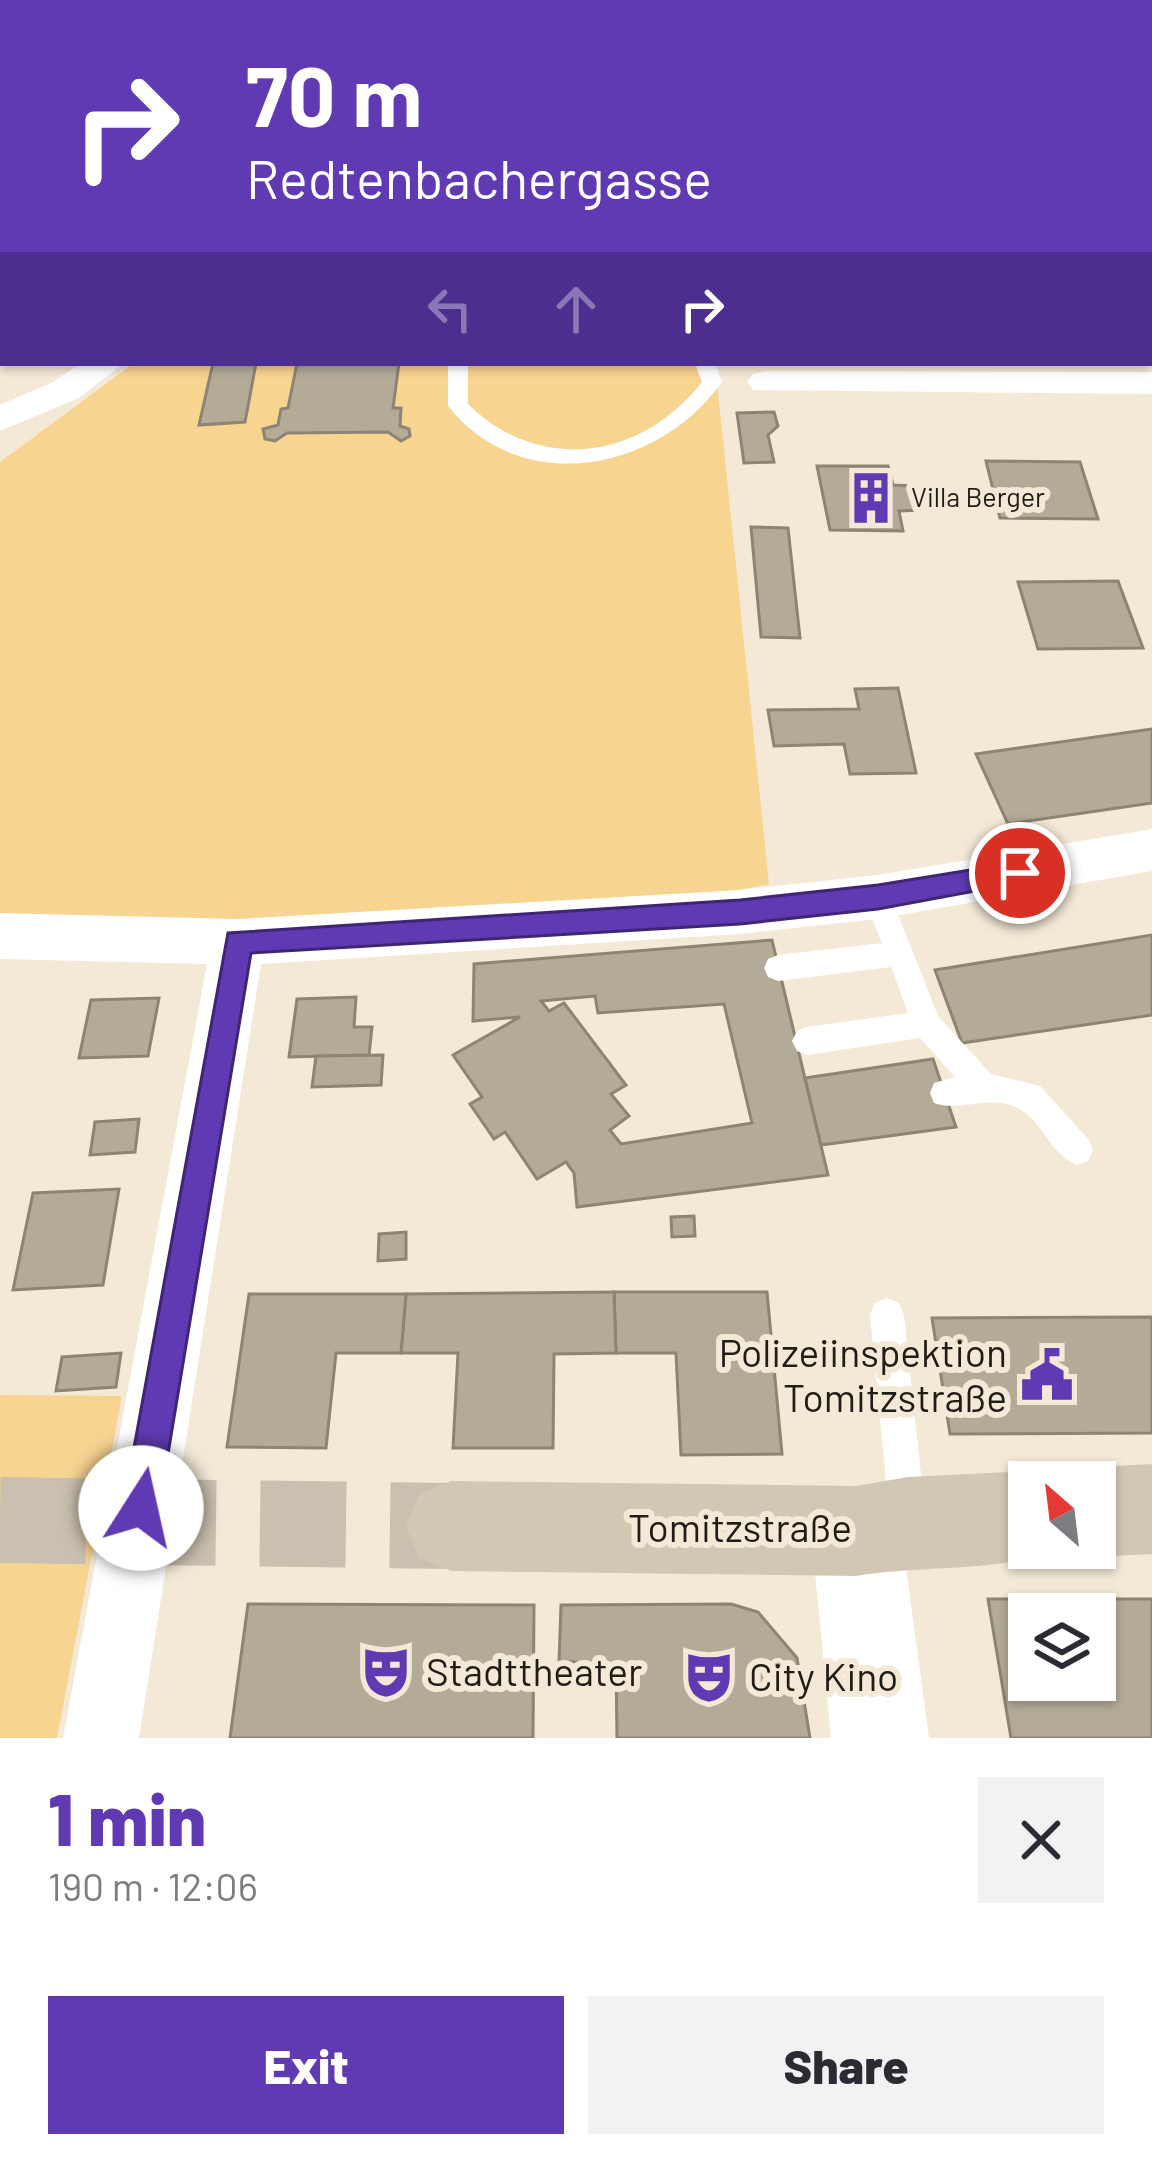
<!DOCTYPE html>
<html lang="en">
<head>
<meta charset="utf-8">
<style>
  body { margin:0; font-family:Barlow,sans-serif; background:#f2f2f3; color:#2b2b33; height:100vh; display:flex; flex-direction:column; font-size:45px; white-space:nowrap }
  * { box-sizing:border-box; margin:0 }
  p { font-size:39px; color:#7c7c81 }
  .icon { flex:none; width:66px; height:66px; fill:none; stroke:currentColor; stroke-width:2; stroke-linecap:round; stroke-linejoin:round }
  .map { position:relative; height:1738px; overflow:hidden }
  .panel { display:flex; flex-direction:column; background:#fff; flex:1 }
  .panel>* { flex:none }
  .hud { position:absolute; left:0px; top:0px; width:1152px; height:366px; box-shadow:0 3px 9px #0004; background:#603ab2; color:#fff; overflow:hidden }
  .needle { width:78px; rotate:332deg }
  .controls { position:absolute; left:1008px; top:1461px; display:grid; gap:24px }
  .controls a { display:grid; place-items:center; width:108px; height:108px; border-radius:0px; background:#fff; box-shadow:0 3px 9px #0004; font-size:60px }
  .pin { position:absolute; display:grid; place-items:center; width:102px; height:102px; color:#fff; margin:-51px; border:6px solid #fff; border-radius:50%; box-shadow:0 3px 12px #0007 }
  .me { position:absolute; width:132px; margin:-66px; rotate:10deg; stroke-linejoin:round; filter:drop-shadow(0 0 9px #0008) }
  .turn { display:flex; align-items:center; gap:42px; height:252px; padding:0 48px; font-size:54px }
  .turn .icon { width:156px; height:156px; stroke-width:2.5 }
  .turn b { display:block; font-size:84px; line-height:102px }
  .lanes { display:flex; align-items:center; height:114px; padding:0 48px; background:#0003; justify-content:center; gap:60px; direction:ltr }
  .lanes .off { opacity:.35 }
  .round { display:grid; place-items:center; flex:none; width:126px; height:126px; border-radius:0px; background:#f2f2f3 }
  .head { display:flex; align-items:center; justify-content:space-between; height:204px; padding:0 48px }
  h1 { font-size:72px; font-weight:800; line-height:90px; color:#603ab2 }
  .primary-button { display:flex; gap:24px; margin-top:auto; padding:24px 48px }
  .primary-button a { flex:1; height:138px; border-radius:0px; background:#603ab2; color:#fff; font-size:48px; font-weight:800; line-height:138px; text-align:center }
  .primary-button a+a { background:#f2f2f3; color:#2b2b33 }
  .map>svg:first-child { display:block }
</style>
</head>
<body>
<div class="map">
<svg width="1152" height="1738" viewBox="0 0 1152 1738">
  <rect width="100%" height="100%" fill="#f4e9d7"/>
  <!-- green -->
  <g fill="#f8d491">
    <path d="M865 0H1152V148L1149 3Z"/>
    <path d="M134 363H715L769 884 738 890 196 932 0 923V462Z"/>
    <path d="M0 1395 122 1396 57 1738H0Z"/>
  </g>
  <g fill="none" stroke-linecap="round" stroke-linejoin="round">
    <!-- canal -->
    <g fill="#e6bb67" fill-rule="evenodd">
      <path d="M183 0H210L181 3Z"/>
      <path d="M3 118V135L0 136V119Z"/>
    </g>
  </g>
  <!-- building -->
  <g fill="#b3aa98" stroke="#8d8473" stroke-width="3" fill-rule="evenodd">
    <path d="M213 363H256L245 422 199 425Z"/>
    <path d="M297 363H399L393 408H401L400 426 409 429 410 436 401 441 388 432 287 433 275 441 265 439 263 429 278 425 281 409 288 408Z"/>
    <path d="M774 412 778 426 768 435 774 462 744 463 737 413Z"/>
    <path d="M986 461 1080 462 1098 519 1000 518Z"/>
    <path d="M817 466H888L893 485 916 486 921 510 899 511 903 531 830 530Z"/>
    <path d="M751 527 788 528 800 638 761 637Z"/>
    <path d="M1118 581 1143 648 1038 649 1018 582Z"/>
    <path d="M898 688 916 773 850 774 844 744 774 746 768 710 859 709 855 689Z"/>
    <path d="M1152 729V803L1008 824 976 754Z"/>
    <path d="M1152 935V1015L962 1043 935 970Z"/>
    <path d="M772 940 828 1175 577 1207 574 1173 566 1162 537 1179 505 1132 494 1139 470 1104 482 1097 453 1055 520 1017 473 1021 474 964ZM595 996 598 1013 724 1004 752 1123 621 1144 610 1130 629 1116 611 1094 626 1085 564 1003 549 1011 541 1001Z"/>
    <path d="M356 997 354 1027H372L369 1055 289 1057 297 999Z"/>
    <path d="M159 998 148 1056 79 1058 91 1000Z"/>
    <path d="M383 1055 381 1085 312 1087 316 1056Z"/>
    <path d="M933 1059 956 1127 821 1145 805 1078Z"/>
    <path d="M139 1119 135 1152 90 1155 95 1122Z"/>
    <path d="M119 1189 103 1285 13 1290 33 1193Z"/>
    <path d="M694 1216 695 1236 672 1237 671 1217Z"/>
    <path d="M406 1232V1259L378 1261 379 1234Z"/>
    <path d="M614 1292H767L782 1454 681 1455 676 1353H616Z"/>
    <path d="M614 1292 616 1353 554 1354 553 1448H453L458 1353H401L406 1294Z"/>
    <path d="M249 1294H406L401 1353H336L326 1448 227 1447Z"/>
    <path d="M1152 1317V1433L950 1434 932 1318Z"/>
    <path d="M121 1353 116 1387 56 1391 62 1357Z"/>
    <path d="M988 1599H1152V1738H1011ZM1029 1614H1095V1680H1029Z"/>
    <path d="M248 1604 534 1605 533 1738H230Z"/>
    <path d="M731 1604 758 1612 797 1658 810 1738H617L616 1665 559 1661 561 1605Z"/>
  </g>
  <g fill="none" stroke-linecap="round" stroke-linejoin="round">
    <!-- secondary-tunnel -->
    <path stroke="#cac0b0" stroke-width="86" stroke-dasharray="86 44" stroke-linecap="butt" d="M0 1520 451 1526"/>
    <!-- service -->
    <g fill="#fff" fill-rule="evenodd">
      <path d="M0 184 3 185V195L0 194Z"/>
      <path d="M448 363H468V404C540 475 642 459 702 382L695 363H715L722 382C659 471 522 499 448 406Z"/>
      <path d="M877 885 887 889 891 897 938 1016 991 1074 1040 1086 1088 1139 1093 1150 1088 1161 1077 1165C1051 1155 1044 1124 1021 1110 994 1092 961 1113 934 1103L930 1093 934 1083 955 1077 920 1038 807 1055 797 1051 792 1041 797 1031 807 1027 908 1013 891 967 778 981 768 977 764 968 768 959 778 955 882 943 863 897 867 889Z"/>
      <path d="M887 1298 899 1303 904 1315 925 1512 920 1525 907 1530 894 1525 889 1512 870 1315 875 1303Z"/>
    </g>
    <!-- minor -->
    <g fill="#fff" fill-rule="evenodd">
      <rect x="1149" y="154" width="3" height="18"/>
      <path d="M3 214V235L0 236V215Z"/>
      <path d="M81 363H124L79 398 0 431V405L53 382Z"/>
      <path d="M766 371 1152 372V394L753 390 747 382 753 374Z"/>
      <path d="M1152 829V871L877 919 740 934 261 964 139 1738H63L207 964 0 959V913L238 919 740 890 877 875Z"/>
    </g>
    <!-- tertiary -->
    <path fill="#fff" fill-rule="evenodd" d="M856 1486 888 1499 901 1531 929 1738H831L811 1531 824 1499Z"/>
    <!-- secondary -->
    <g fill="#d2c7b4" fill-rule="evenodd">
      <path d="M1152 1464V1554L1095 1557 1074 1548H1095V1482L1063 1480 1095 1467Z"/>
      <path d="M1029 1471 1055 1482H1029V1548H1060C998 1574 922 1564 856 1576L451 1571 419 1558 406 1526 419 1494 451 1481 856 1486 908 1477Z"/>
    </g>
  </g>
  <!-- route -->
  <path fill="#603ab2" stroke="#3e2674" stroke-width="3" d="M1020 862 1029 865 1033 873 1029 881 878 909 740 924 251 953 159 1508 154 1521 141 1526 128 1521 123 1508 228 933 740 900 878 885Z"/>
  <!-- icons -->
  <defs>
    <g id="building-bare" transform="scale(4.14)"><path d="M-4-6H4V6H1V3H-1V6H-4ZM-2.5-4.3h1.7v1.8h-1.7ZM.8-4.3h1.7v1.8H.8ZM-2.5-1h1.7V.8h-1.7ZM.8-1h1.7V.8H.8Z" fill="#603ab2" stroke="#f4e9d7" stroke-width="2.5" paint-order="stroke"/></g>
    <g id="civic-bare" transform="scale(4.14)"><path d="M-.6-6.5H3V-4.5H.6V-3L4-1V1h2V6H-6V1h2V-1L-.6-3ZM-1.2 2.5V6h2.4V2.5Z" fill="#603ab2" stroke="#f4e9d7" stroke-width="2.5" paint-order="stroke"/></g>
    <g id="theatre-bare" transform="scale(4.14)"><path d="M-5-5.5Q0-4 5-5.5V0Q5 5 0 6Q-5 5-5 0ZM-3.3-2.5H-1v1.5H-3.3ZM1-2.5H3.3v1.5H1ZM-2.8 1Q0 5.5 2.8 1Z" fill="#603ab2" stroke="#f4e9d7" stroke-width="2.5" paint-order="stroke"/></g>
  </defs>
  <g fill-rule="evenodd">
    <use href="#building-bare" x="871" y="498"/>
    <use href="#civic-bare" x="1047" y="1375"/>
    <use href="#theatre-bare" x="386" y="1672"/>
    <use href="#theatre-bare" x="709" y="1677"/>
  </g>
  <g text-anchor="middle" stroke-width="12" stroke-linejoin="round" paint-order="stroke">
    <!-- far-poi labels -->
    <g font-size="27" fill="#201c16" stroke="#f4e9d7" text-anchor="start">
      <text x="911" y="507">Villa Berger</text>
    </g>
    <!-- near-poi labels -->
    <g font-size="39" fill="#201c16" stroke="#f4e9d7" text-anchor="start">
      <text x="1007" y="1367" text-anchor="end">Polizeiinspektion<tspan x="1007" dy="45">Tomitzstraße</tspan></text>
      <text x="426" y="1686">Stadttheater</text>
      <text x="749" y="1691">City Kino</text>
    </g>
    <!-- near-street labels -->
    <g font-size="39" fill="#201c16" stroke="#f4e9d7">
      <text x="740" y="1542">Tomitzstraße</text>
    </g>
  </g>
</svg>
<div class="controls">
<a><svg class="needle" viewBox="-14 -14 28 28"><path d="M0-13l5 13h-10z" fill="#e53935"/><path d="M0 13l5-13h-10z" fill="#7c7c81"/></svg></a>
<a><svg class="icon" aria-label="layers" viewBox="0 0 24 24"><path d="M12 4l9 5-9 5-9-5zM3 14l9 5 9-5"/></svg></a>
</div>
<div class="pin" style="left:1020px;top:873px;background:#d93025"><svg class="icon" aria-label="arrive" viewBox="0 0 24 24"><path d="M6 21V4h12l-3 4 3 4H6"/></svg></div>
<svg class="me" style="left:141px;top:1508px" viewBox="-20 -20 40 40"><circle r="19" fill="#fff"/><path d="M0-13L10 11 0 6-10 11z" fill="#603ab2"/></svg>
<div class="hud">
<div class="turn"><svg class="icon" aria-label="right" viewBox="0 0 24 24"><path d="M7 20v-9h11M14 6l5 5-5 5"/></svg><div><b>70 m</b>Redtenbachergasse</div></div>
<div class="lanes"><svg class="icon off" aria-label="left" viewBox="0 0 24 24"><path d="M17 20v-9H6M10 6l-5 5 5 5"/></svg><svg class="icon off" aria-label="ahead" viewBox="0 0 24 24"><path d="M12 20V5M6 11l6-6 6 6"/></svg><svg class="icon" aria-label="right" viewBox="0 0 24 24"><path d="M7 20v-9h11M14 6l5 5-5 5"/></svg></div>
</div>
</div>
<section class="panel">
<div class="head"><div><h1>1 min</h1><p>190 m · 12:06</p></div><a class="round"><svg class="icon" aria-label="close" viewBox="0 0 24 24"><path d="M6 6l12 12M18 6L6 18"/></svg></a></div>
<div class="primary-button"><a>Exit</a><a>Share</a></div>
</section>
</body>
</html>
